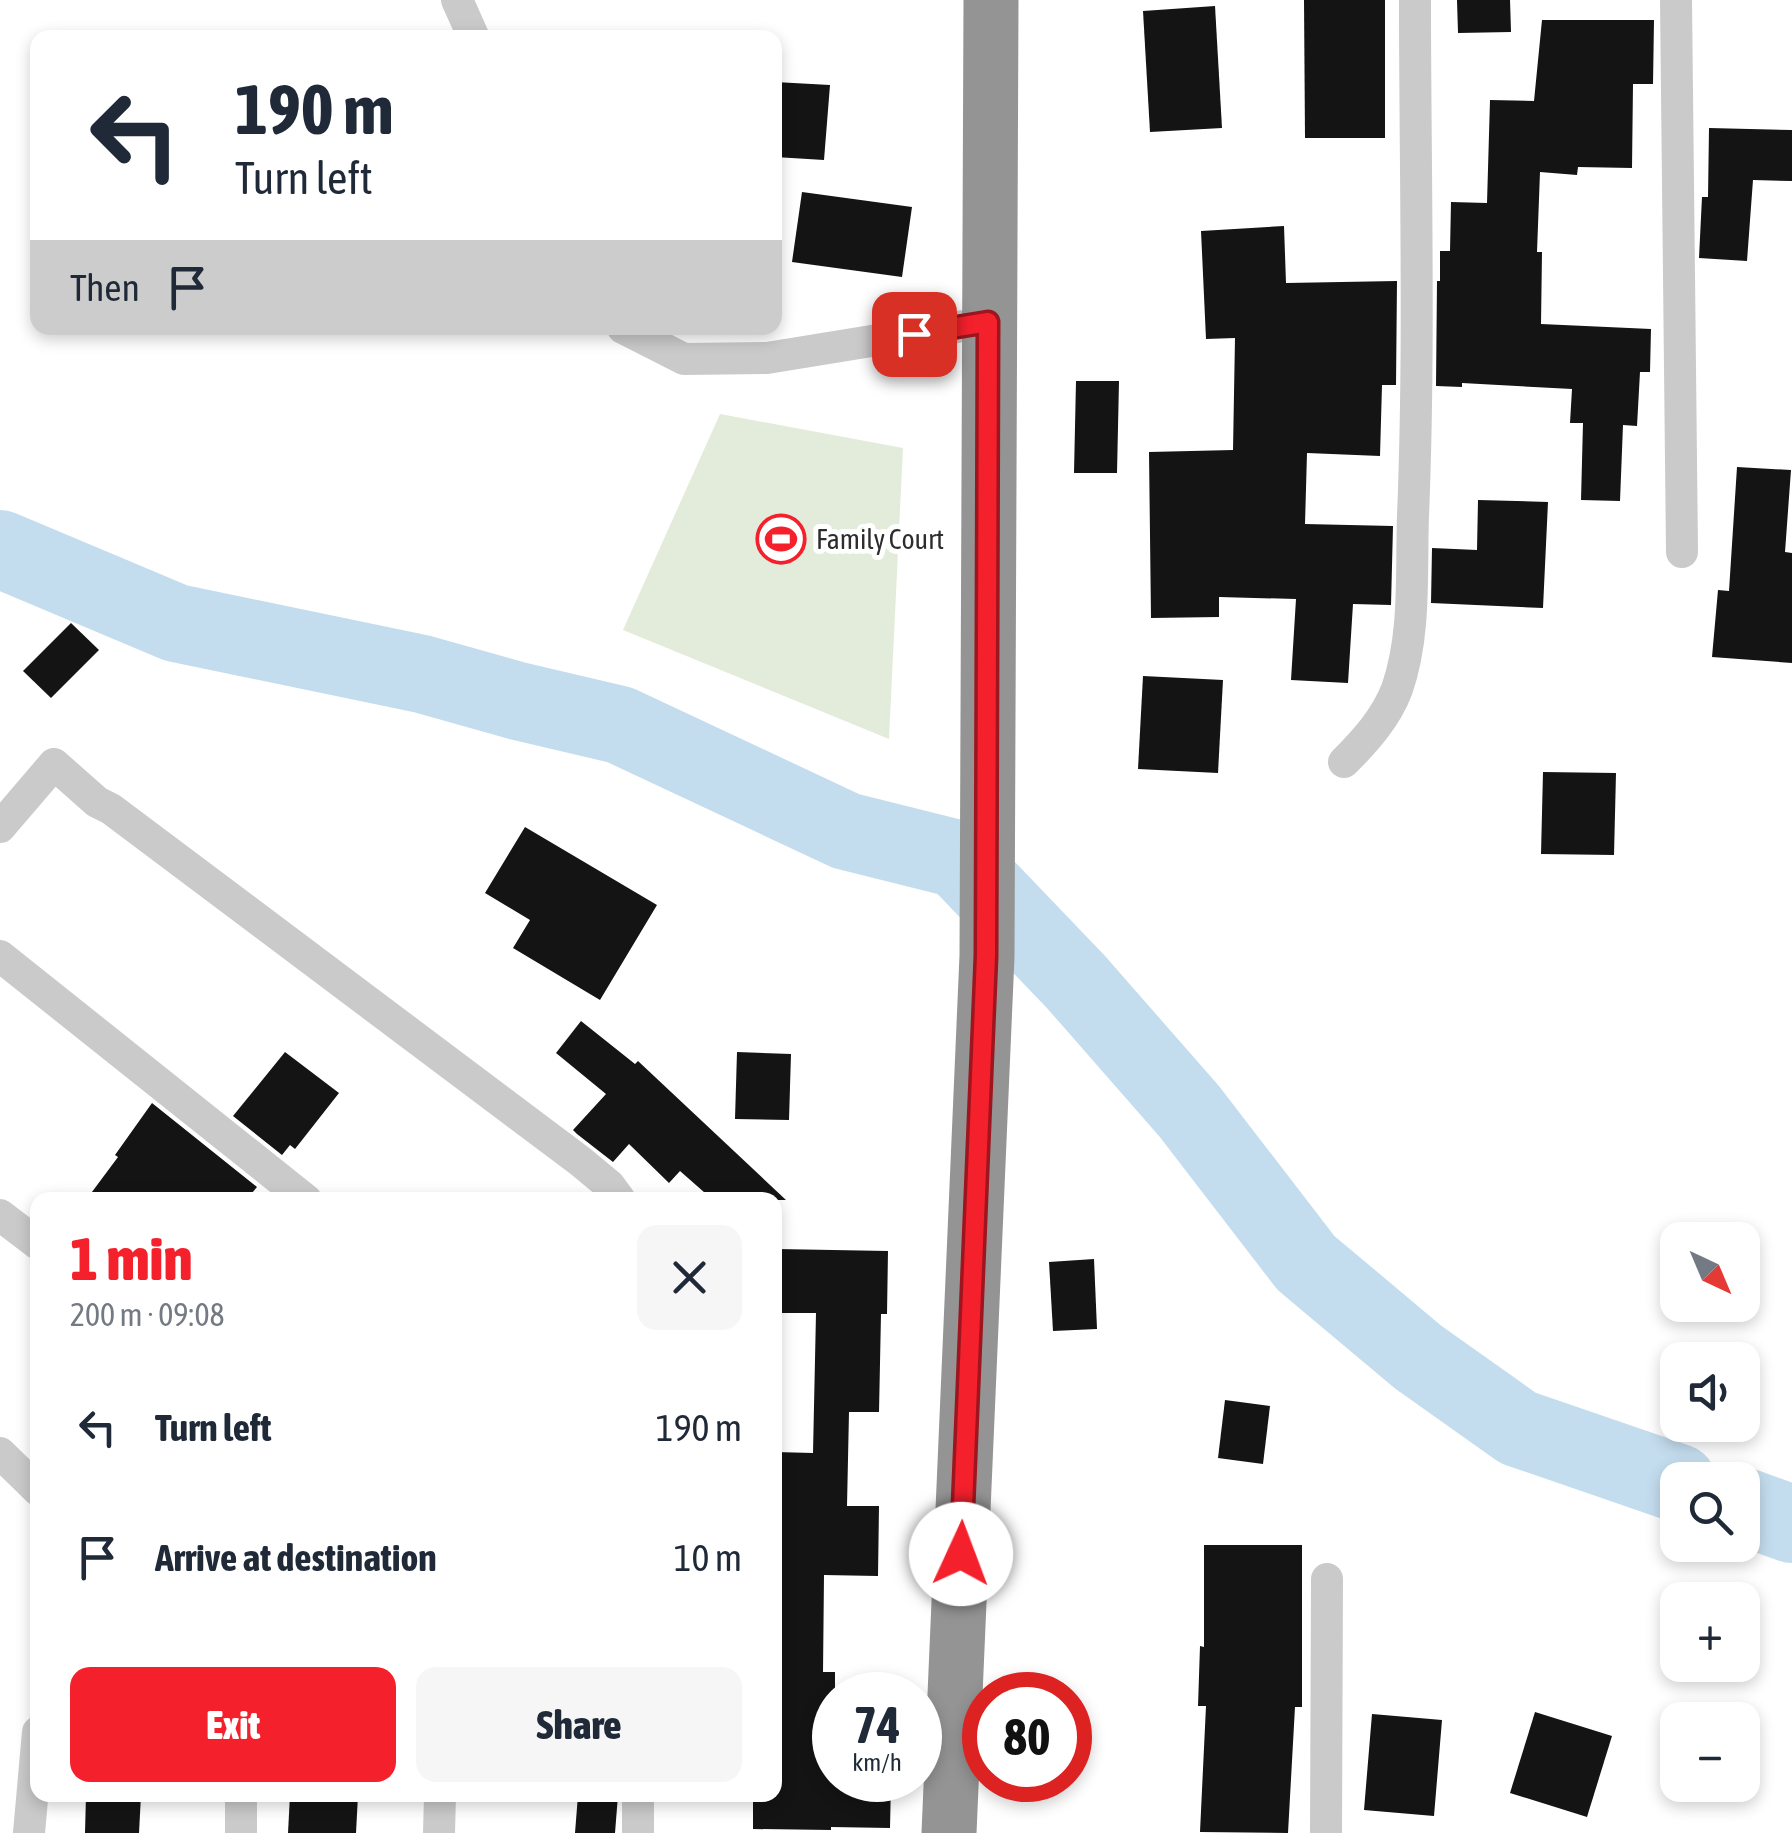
<!DOCTYPE html>
<html lang="en">
<head>
<meta charset="utf-8">
<style>
  body { margin:0; font-family:"Asap Condensed",sans-serif; background:#f6f6f7; color:#1f2937; height:100vh; display:flex; flex-direction:column; font-size:38px; white-space:nowrap }
  * { box-sizing:border-box; margin:0 }
  p { font-size:32px; color:#747a83 }
  .icon { flex:none; width:55px; height:55px; fill:none; stroke:currentColor; stroke-width:2; stroke-linecap:round; stroke-linejoin:round }
  .map { position:relative; flex:1; overflow:hidden }
  .panel { position:absolute; left:30px; top:1192px; width:752px; height:610px; display:flex; flex-direction:column; background:#fff; border-radius:20px; box-shadow:0 5px 15px #0003 }
  .panel>* { flex:none }
  .top-card { position:absolute; left:30px; top:30px; width:752px; height:305px; border-radius:20px; box-shadow:0 5px 15px #0003; background:#fff; color:#1f2937; overflow:hidden }
  .needle { width:65px; rotate:136deg }
  .tools { position:absolute; left:1660px; top:1222px; display:grid; gap:20px }
  .tools a { display:grid; place-items:center; width:100px; height:100px; border-radius:20px; background:#fff; box-shadow:0 5px 15px #0003; font-size:50px }
  .speed { position:absolute; left:812px; top:1672px; display:flex; gap:20px; font-size:50px; font-weight:700; text-align:center }
  .speed>* { display:grid; place-content:center; width:130px; height:130px; border-radius:50%; background:#fff; box-shadow:0 5px 15px #0003; line-height:1 }
  .speed small { font-size:25px; font-weight:400 }
  .speed .limit { border:15px solid #d22; background:#fff; color:#111 }
  .pin { position:absolute; display:grid; place-items:center; width:85px; height:85px; color:#fff; margin:-42px; border-radius:20px; box-shadow:0 5px 15px #0006 }
  .me { position:absolute; width:110px; margin:-55px; rotate:2deg; stroke-linejoin:round; filter:drop-shadow(0 0 8px #0008) }
  .turn { display:flex; align-items:center; gap:35px; height:210px; padding:0 40px; font-size:45px }
  .turn .icon { width:130px; height:130px; stroke-width:2.5 }
  .turn b { display:block; font-size:70px; line-height:85px }
  .then { display:flex; align-items:center; height:95px; padding:0 40px; background:#0003; gap:20px; font-size:38px }
  .round { display:grid; place-items:center; flex:none; width:105px; height:105px; border-radius:20px; background:#f6f6f7 }
  .headline { display:flex; align-items:center; justify-content:space-between; height:170px; padding:0 40px }
  h1 { font-size:60px; font-weight:800; line-height:75px; color:#f4202c }
  .button { display:flex; gap:20px; margin-top:auto; padding:20px 40px }
  .button a { flex:1; height:115px; border-radius:20px; background:#f4202c; color:#fff; font-size:40px; font-weight:800; line-height:115px; text-align:center }
  .button a+a { background:#f6f6f7; color:#1f2937 }
  ul { padding:0; list-style:none }
  li { display:flex; align-items:center; gap:30px; height:130px; padding:0 40px }
  li div { flex:1 }
  li b { display:block; font-size:38px }
  li em { font-style:normal }
  .map>svg:first-child { display:block }
</style>
</head>
<body>
<div class="map">
<svg width="1792" height="1833" viewBox="0 0 1792 1833">
  <rect width="100%" height="100%" fill="#fff"/>
  <!-- green -->
  <path fill="#e3ecda" d="M720 414 903 448 889 739 623 630Z"/>
  <g fill="none" stroke-linecap="round" stroke-linejoin="round">
    <!-- river -->
    <g stroke="#c4ddee" stroke-width="78">
      <path d="M0 549 176 623 422 674 518 701 620 725 846 831 958 859 1076 982 1189 1111 1306 1263 1418 1357 1518 1428 1678 1483"/>
      <path d="M1742 1506 1792 1524"/>
    </g>
  </g>
  <!-- building -->
  <g fill="#141414">
    <path d="M1304 0H1385V138H1305Z"/>
    <path d="M1457 0H1510L1511 32 1458 33Z"/>
    <path d="M1215 6 1222 128 1150 132 1143 11Z"/>
    <path d="M1542 20H1654L1653 84H1633L1632 168 1578 167 1577 175 1540 172 1537 252H1542L1541 324 1651 329 1650 372H1640L1637 426 1623 425 1620 501 1581 500 1583 423H1570L1572 389 1462 383V387L1436 386 1437 281H1440V251H1450L1451 202 1487 203 1490 100 1534 101Z"/>
    <path d="M775 82 830 85 824 160 775 157Z"/>
    <path d="M1709 128 1792 130V181L1753 180 1747 261 1699 258 1702 197H1708Z"/>
    <path d="M802 192 912 207 902 277 792 262Z"/>
    <path d="M1284 226 1286 283 1397 281 1396 385H1382L1380 456 1307 453 1305 524 1393 526 1391 605 1353 604 1348 683 1291 680 1296 599 1219 597V617L1151 618 1149 452 1233 450 1235 338 1206 339 1201 231Z"/>
    <path d="M1076 381H1119L1117 473H1074Z"/>
    <path d="M1737 467 1791 470 1785 552 1792 553V663L1712 657 1718 590 1729 591Z"/>
    <path d="M1478 500 1548 502 1543 608 1431 603 1432 548 1477 550Z"/>
    <path d="M71 623 99 650 51 698 23 671Z"/>
    <path d="M1143 676 1223 680 1218 773 1138 769Z"/>
    <path d="M1543 772 1616 773 1614 855 1541 854Z"/>
    <path d="M525 827 657 905 600 1000 513 948 530 920 485 893Z"/>
    <path d="M581 1021 635 1064 638 1061 786 1200H713L680 1171 669 1183 629 1144 613 1162 577 1134 573 1130 606 1094 556 1053Z"/>
    <path d="M285 1052 339 1093 295 1149 290 1145 282 1155 233 1116Z"/>
    <path d="M737 1052 791 1054 789 1120 735 1119Z"/>
    <path d="M152 1103 257 1187 246 1200H86L118 1157 115 1155Z"/>
    <path d="M777 1249 888 1251 887 1314H881L879 1412H849L847 1506H879L878 1576 824 1575 823 1672H835V1780L891 1781 890 1828 831 1827V1830L753 1829V1795H775V1717H778L779 1649H777L778 1574H775V1452L813 1453 816 1313H775Z"/>
    <path d="M1094 1259 1097 1329 1053 1331 1049 1262Z"/>
    <path d="M1225 1400 1270 1406 1263 1464 1218 1458Z"/>
    <path d="M1204 1545H1302V1707H1295L1288 1833 1200 1832 1206 1706H1198L1200 1646 1204 1647Z"/>
    <path d="M1535 1712 1612 1736 1587 1817 1510 1793Z"/>
    <path d="M1372 1714 1442 1720 1434 1816 1364 1810Z"/>
    <path d="M86 1795H141L139 1833H85Z"/>
    <path d="M290 1795H358L356 1833H288Z"/>
    <path d="M578 1795H618L615 1833H575Z"/>
  </g>
  <g fill="none" stroke-linecap="round" stroke-linejoin="round">
    <!-- street -->
    <g stroke="#cacaca" stroke-width="32">
      <path d="M457 0 474 38"/>
      <path d="M1676 0 1682 552"/>
      <path d="M623 328 684 359 767 358 988 322"/>
      <path d="M1344 762C1365 741 1386 718 1397 689 1416 635 1411 572 1413 516 1420 344 1415 172 1415 0"/>
      <path d="M0 827 54 764 97 802 111 809 580 1161 609 1185 620 1200"/>
      <path d="M0 956 306 1200"/>
      <path d="M0 1215 38 1244"/>
      <path d="M0 1453 38 1490"/>
      <path d="M29 1833 38 1732"/>
      <path d="M241 1833V1795"/>
      <path d="M439 1833 440 1795"/>
      <path d="M638 1833V1795"/>
      <path d="M1326 1833 1327 1579"/>
    </g>
    <!-- highway -->
    <path stroke="#949494" stroke-width="55" d="M949 1833 987 956 991 0"/>
  </g>
  <g fill="none" stroke-linecap="round" stroke-linejoin="round">
    <!-- route casing -->
    <g stroke="#9f151d" stroke-width="25">
      <path id="route" d="M914 334 988 322 986 956 961 1554"/>
    </g>
    <!-- route -->
    <use href="#route" stroke="#f4202c" stroke-width="18"/>
  </g>
  <!-- icons -->
  <defs>
    <g id="stadium-ring" transform="scale(2.5)"><circle r="9.5" fill="#fff" stroke="#f4202c" stroke-width="1.5"/><path d="M0-5a6.5 5 0 1 0 0 10a6.5 5 0 1 0 0-10ZM-3.5-1.8h7v3.6h-7Z" fill="#f4202c"/></g>
  </defs>
  <g fill-rule="evenodd">
    <use href="#stadium-ring" x="781" y="539"/>
  </g>
  <g text-anchor="middle" stroke-width="10" stroke-linejoin="round" paint-order="stroke">
    <!-- poi labels -->
    <g font-size="28" fill="#2d2d2d" stroke="#fff" text-anchor="start">
      <text x="816" y="549">Family Court</text>
    </g>
  </g>
</svg>
<div class="tools">
<a><svg class="needle" viewBox="-14 -14 28 28"><path d="M0-13l5 13h-10z" fill="#e53935"/><path d="M0 13l5-13h-10z" fill="#747a83"/></svg></a>
<a><svg class="icon" aria-label="sound" viewBox="0 0 24 24"><path d="M4 9h4l5-4v14l-5-4H4zM17 9q2 3 0 6"/></svg></a>
<a><svg class="icon" aria-label="search" viewBox="0 0 24 24"><circle cx="10" cy="10" r="6"/><path d="M15 15l6 6"/></svg></a>
<a>+</a>
<a>−</a>
</div>
<div class="speed"><div>74<small>km/h</small></div><div class="limit">80</div></div>
<div class="pin" style="left:914px;top:334px;background:#d93025"><svg class="icon" aria-label="arrive" viewBox="0 0 24 24"><path d="M6 21V4h12l-3 4 3 4H6"/></svg></div>
<svg class="me" style="left:961px;top:1554px" viewBox="-20 -20 40 40"><circle r="19" fill="#fff"/><path d="M0-13L10 11 0 6-10 11z" fill="#f4202c"/></svg>
<div class="top-card">
<div class="turn"><svg class="icon" aria-label="left" viewBox="0 0 24 24"><path d="M17 20v-9H6M10 6l-5 5 5 5"/></svg><div><b>190 m</b>Turn left</div></div>
<div class="then">Then<svg class="icon" aria-label="arrive" viewBox="0 0 24 24"><path d="M6 21V4h12l-3 4 3 4H6"/></svg></div>
</div>
<section class="panel">
<div class="headline"><div><h1>1 min</h1><p>200 m · 09:08</p></div><a class="round"><svg class="icon" aria-label="close" viewBox="0 0 24 24"><path d="M6 6l12 12M18 6L6 18"/></svg></a></div>
<ul>
<li><svg class="icon" aria-label="left" viewBox="0 0 24 24"><path d="M17 20v-9H6M10 6l-5 5 5 5"/></svg><div><b>Turn left</b></div><em>190 m</em></li>
<li><svg class="icon" aria-label="arrive" viewBox="0 0 24 24"><path d="M6 21V4h12l-3 4 3 4H6"/></svg><div><b>Arrive at destination</b></div><em>10 m</em></li>
</ul>
<div class="button"><a>Exit</a><a>Share</a></div>
</section>
</div>
</body>
</html>
